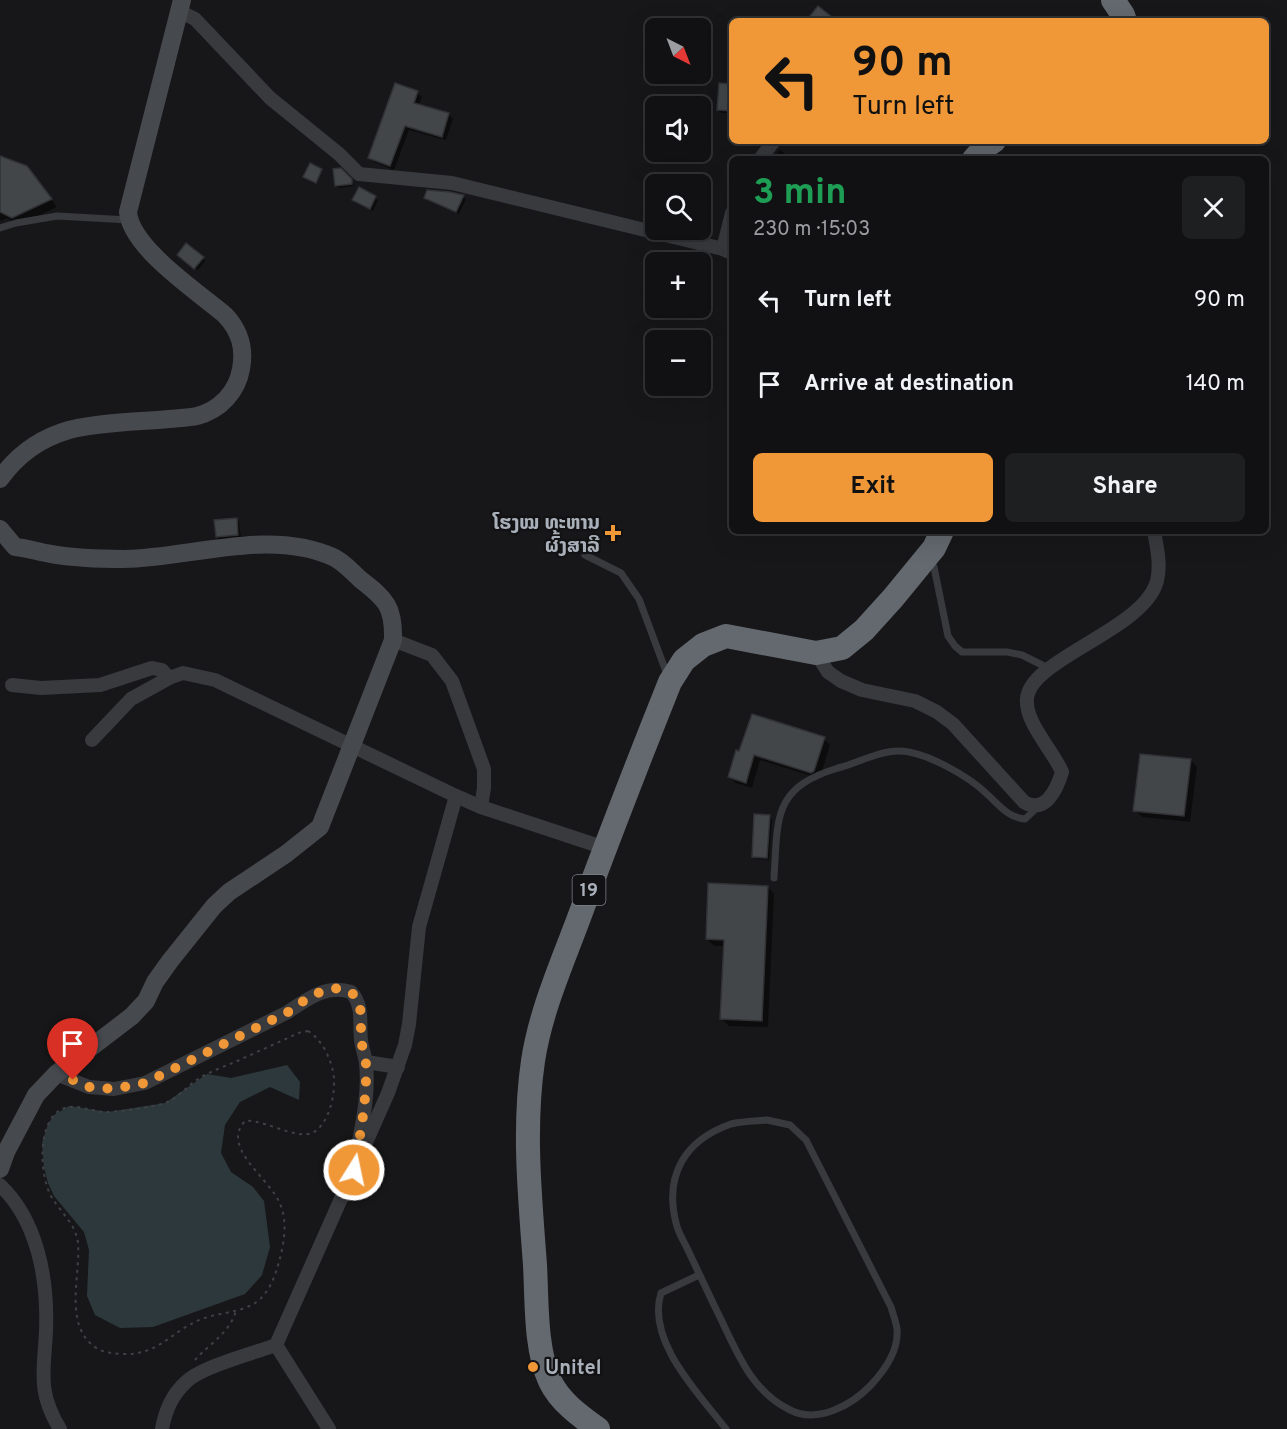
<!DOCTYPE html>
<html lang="en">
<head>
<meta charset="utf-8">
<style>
  body { margin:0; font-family:Overpass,"Noto Sans Lao",sans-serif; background:#1e1f21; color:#f1f3f6; height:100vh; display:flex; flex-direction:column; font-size:22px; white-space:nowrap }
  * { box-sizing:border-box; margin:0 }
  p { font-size:20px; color:#9c9da0 }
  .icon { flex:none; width:33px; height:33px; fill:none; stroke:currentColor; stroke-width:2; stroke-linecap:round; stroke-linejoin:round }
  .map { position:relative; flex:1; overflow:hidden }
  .side { position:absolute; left:729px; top:156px; width:540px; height:378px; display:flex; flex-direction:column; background:#111113; border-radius:9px; box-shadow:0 6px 24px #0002,0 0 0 2px #303133 }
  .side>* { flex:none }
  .banner { position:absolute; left:729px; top:18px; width:540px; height:126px; border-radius:9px; box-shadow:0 6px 24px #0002,0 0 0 2px #303133; background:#f09838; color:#111; overflow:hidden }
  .needle { width:39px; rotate:138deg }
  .controls { position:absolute; left:645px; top:18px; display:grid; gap:12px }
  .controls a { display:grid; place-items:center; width:66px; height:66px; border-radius:9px; background:#111113; box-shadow:0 6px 24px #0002,0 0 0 2px #303133; font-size:30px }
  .pin { position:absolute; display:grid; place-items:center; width:51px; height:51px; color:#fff; margin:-62px -26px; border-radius:50% 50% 50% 0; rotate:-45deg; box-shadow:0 0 6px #0007 }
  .pin .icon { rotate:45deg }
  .me { position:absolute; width:66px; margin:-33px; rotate:10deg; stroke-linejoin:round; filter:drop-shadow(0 0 4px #0008) }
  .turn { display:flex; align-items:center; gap:21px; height:126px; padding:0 24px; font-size:27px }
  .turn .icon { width:78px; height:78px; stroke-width:2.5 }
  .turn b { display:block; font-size:42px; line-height:51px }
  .round { display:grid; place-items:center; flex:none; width:63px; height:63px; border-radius:9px; background:#1e1f21 }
  .summary { display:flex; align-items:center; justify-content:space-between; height:102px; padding:0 24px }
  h1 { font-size:36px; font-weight:700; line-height:45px; color:#1e9e55 }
  .action { display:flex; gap:12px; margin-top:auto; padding:12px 24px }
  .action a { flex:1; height:69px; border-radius:9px; background:#f09838; color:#111; font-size:24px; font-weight:700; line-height:69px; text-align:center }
  .action a+a { background:#1e1f21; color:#f1f3f6 }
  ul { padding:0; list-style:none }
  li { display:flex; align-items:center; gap:18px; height:84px; padding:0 24px }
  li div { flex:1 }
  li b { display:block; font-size:22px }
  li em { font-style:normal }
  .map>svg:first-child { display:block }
</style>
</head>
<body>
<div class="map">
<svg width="1287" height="1429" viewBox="0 0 1287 1429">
  <rect width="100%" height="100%" fill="#171719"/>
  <!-- water -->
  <path fill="#2d383d" d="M287 1065 300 1082 299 1100 270 1087 240 1102 225 1125 221 1153 231 1172 253 1187 264 1201 270 1247 262 1275 245 1294 153 1327 120 1328 95 1315 87 1296 89 1250 84 1232 54 1196 48 1183 44 1168 42 1143 48 1124 54 1115 69 1106 108 1112 165 1103 207 1074 231 1078Z"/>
  <!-- shadow -->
  <g fill="#0007">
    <path d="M417 93 422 97 418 106 448 114 453 119 446 140 409 130 394 170 374 162 369 158Z"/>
    <path d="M732 106V113H721L718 110Z"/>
    <path d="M780 150 790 158 791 159H773Z"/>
    <path d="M0 158 27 167 57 207 19 225 6 218 2 221 0 220Z"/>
    <path d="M340 170 354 184V186L339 188 336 185Z"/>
    <path d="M359 189 378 200 373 211 354 200Z"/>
    <path d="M428 191 463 197 466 199 459 214 428 201 425 198Z"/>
    <path d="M182 258H203L205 261 198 270Z"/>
    <path d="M236 519 239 522 241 537 220 540 217 537Z"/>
    <path d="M824 739 830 745 820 777 818 778 760 760 752 788 736 783 729 777 737 752Z"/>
    <path d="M1190 760 1197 767 1190 822 1142 817 1135 810Z"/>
    <path d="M769 816 772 819 769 860 756 859 753 856Z"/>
    <path d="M768 887 774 894 768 1027 729 1026 722 1019 725 946H714L707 939Z"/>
  </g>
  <!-- building -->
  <g fill="#434649" stroke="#313235" stroke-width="1.5">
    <path d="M818 6 837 21H806Z"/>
    <path d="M395 83 418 91 414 103 449 113 442 137 405 126 390 166 368 158Z"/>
    <path d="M719 83 732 84V111L717 110Z"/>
    <path d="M0 156 27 166 52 199 12 218 0 212Z"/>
    <path d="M310 163 322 169 316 183 303 177Z"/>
    <path d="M341 168 352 179V184L335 186 333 169Z"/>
    <path d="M359 187 376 196 370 209 352 200Z"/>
    <path d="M427 190 450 192 464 195 456 212 424 198Z"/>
    <path d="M186 243 204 257 194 269 177 255Z"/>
    <path d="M237 518 238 535 216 537 214 520Z"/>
    <path d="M752 714 825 737 814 771 811 773 754 755 746 783 728 777 736 750 739 751Z"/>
    <path d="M1140 754 1191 759 1184 816 1133 811Z"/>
    <path d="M754 814 770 815 767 858 752 857Z"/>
    <path d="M708 883 768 886 762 1021 720 1019 724 940 706 939Z"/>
  </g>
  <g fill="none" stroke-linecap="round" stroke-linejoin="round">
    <!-- path -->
    <g stroke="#3e4145" stroke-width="2" stroke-dasharray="3 4.5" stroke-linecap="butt">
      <path d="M308 1031C322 1039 333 1062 334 1079 335 1095 329 1125 312 1133 296 1140 264 1119 245 1121 220 1148 270 1178 280 1204 288 1221 284 1244 279 1262 275 1276 270 1291 258 1301 242 1313 220 1312 202 1319 170 1331 160 1356 121 1354 113 1353 105 1353 98 1349 62 1328 81 1275 78 1243 76 1224 60 1212 51 1196 40 1176 38 1131 55 1114 70 1099 88 1112 106 1112 120 1112 152 1107 165 1103 177 1099 187 1086 198 1079 209 1072 223 1067 235 1062 257 1052 279 1042 301 1032Z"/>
      <path d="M195 1360C209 1344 231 1332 236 1310"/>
    </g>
    <!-- lane -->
    <g stroke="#383a3e" stroke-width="7">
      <path d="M0 228 16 223 57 216 129 220"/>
      <path d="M585 555 621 573 639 599 668 677"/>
      <path d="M927 561 934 567 948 636 955 646 962 652H1007L1022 655 1050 669"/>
      <path d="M774 878C778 818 772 788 838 768 858 763 878 751 899 751 925 751 970 777 988 795 999 805 1009 818 1025 819L1038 807"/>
      <path d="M767 1120 790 1125 806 1140 891 1307C893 1314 896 1322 897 1329 899 1350 885 1370 871 1385 852 1405 818 1424 790 1410 748 1390 734 1344 714 1305 705 1286 696 1267 687 1248 683 1240 678 1232 676 1223 664 1175 685 1140 731 1124 742 1121 756 1121 767 1120Z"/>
      <path d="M699 1275 661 1293C646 1341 699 1394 726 1429"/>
    </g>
    <!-- street -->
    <g stroke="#383a3e" stroke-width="14">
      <path d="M179 11 195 19 270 98 339 154 359 174 452 183 723 249 732 253"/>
      <path d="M760 159 774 141"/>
      <path d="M723 249 732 213"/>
      <path d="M393 640 432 655 452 681 484 769V788L481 807"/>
      <path d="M816 653 828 672 841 681 862 690 915 701 937 712 953 724 1024 802C1045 815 1057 789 1062 772 1053 750 1025 723 1027 699 1029 659 1144 630 1157 581 1161 564 1157 548 1154 531"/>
      <path d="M12 685 41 688 100 685 152 668 162 670 169 678"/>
      <path d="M92 740 131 699 169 678 183 673 215 680 456 796 481 807 605 848"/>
      <path d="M366 1062 398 1067"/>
      <path d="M56 1074 89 1087 114 1089 145 1083 288 1012C307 999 327 984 351 992 364 1006 359 1023 361 1040 362 1048 365 1056 366 1063 369 1092 363 1120 358 1147"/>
      <path d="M0 1185C38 1221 48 1280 46 1331 44 1371 37 1392 60 1429"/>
      <path d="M276 1345 329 1429"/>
      <path d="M162 1429C165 1412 172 1395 185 1383 200 1367 254 1353 276 1345L388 1093 405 1045 409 1024 419 927 456 796"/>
    </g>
    <!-- secondary -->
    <g stroke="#46494e" stroke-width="18">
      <path d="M0 479C17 455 41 438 69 430 101 422 137 422 169 419 178 418 188 418 197 416 220 410 237 392 241 369 245 348 240 331 225 315 198 292 131 248 128 212L182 0"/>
      <path d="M0 529 15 547C28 548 38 552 51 554 74 558 100 559 124 559 191 558 269 528 333 557 344 562 352 572 361 580 386 599 394 607 393 640L320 827 286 854 229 892 214 906 170 961 155 982 146 1001 132 1016 56 1074 36 1095 6 1152 0 1169"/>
    </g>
    <!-- highway -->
    <g stroke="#64696f" stroke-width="24">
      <path d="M1113 0 1123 15 1125 21"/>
      <path d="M974 159 984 148 994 141"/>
      <path d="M598 1429C580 1416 560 1402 550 1381 535 1349 537 1300 535 1265 530 1197 523 1129 533 1061 540 1014 560 968 577 923 607 842 638 762 670 682L684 660 703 645 726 636 816 653 842 648 864 630 893 598 934 548 942 531"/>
    </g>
  </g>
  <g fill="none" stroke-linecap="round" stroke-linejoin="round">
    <!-- route -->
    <path stroke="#f09838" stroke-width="10" stroke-dasharray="0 18" d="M73 1080 89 1087 114 1089 145 1083 288 1012C303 1001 331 980 350 992 365 1001 360 1025 361 1039 362 1048 366 1057 366 1066 367 1102 360 1135 354 1170"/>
  </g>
  <!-- markers -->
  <g fill="#f09838" stroke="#121214" stroke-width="2">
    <path d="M610 524h6v6h6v6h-6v6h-6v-6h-6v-6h6z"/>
    <circle cx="533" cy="1367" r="6"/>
  </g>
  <g text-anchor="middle" stroke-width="4.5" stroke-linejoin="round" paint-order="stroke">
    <!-- shield labels -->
    <rect fill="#121214" stroke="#7c8188" stroke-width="1.5" x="572.5" y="875" width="33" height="30" rx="4.5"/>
    <g font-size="18" font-weight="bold" fill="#a9b0b9">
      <text x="589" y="896">19</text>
    </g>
    <!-- poi labels -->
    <g font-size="20" font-weight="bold" fill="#a9b0b9" stroke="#121214" text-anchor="end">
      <text x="600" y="529">ໂຮງໝ ທະຫານ<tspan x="600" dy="23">ຜົ້ງສາລີ</tspan></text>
      <text x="545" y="1374" text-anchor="start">Unitel</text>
    </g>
  </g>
</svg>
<div class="controls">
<a><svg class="needle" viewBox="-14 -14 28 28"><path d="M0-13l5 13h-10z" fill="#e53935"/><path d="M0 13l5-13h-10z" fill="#9c9da0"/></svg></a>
<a><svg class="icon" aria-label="sound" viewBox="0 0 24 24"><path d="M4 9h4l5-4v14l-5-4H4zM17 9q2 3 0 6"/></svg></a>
<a><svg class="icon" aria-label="search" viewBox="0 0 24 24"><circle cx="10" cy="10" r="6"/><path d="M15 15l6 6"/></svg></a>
<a>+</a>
<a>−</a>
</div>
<div class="pin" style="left:73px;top:1080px;background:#d93025"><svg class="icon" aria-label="arrive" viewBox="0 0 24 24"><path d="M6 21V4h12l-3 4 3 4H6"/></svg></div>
<svg class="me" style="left:354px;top:1170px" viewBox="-20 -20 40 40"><circle r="17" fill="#f09838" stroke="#fff" stroke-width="3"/><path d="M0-11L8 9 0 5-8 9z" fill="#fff"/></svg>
<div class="banner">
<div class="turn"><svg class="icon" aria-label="left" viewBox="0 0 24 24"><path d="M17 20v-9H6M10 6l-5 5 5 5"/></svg><div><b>90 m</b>Turn left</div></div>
</div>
<section class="side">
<div class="summary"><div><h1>3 min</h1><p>230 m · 15:03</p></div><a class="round"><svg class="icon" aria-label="close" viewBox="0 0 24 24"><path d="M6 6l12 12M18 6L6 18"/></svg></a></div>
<ul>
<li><svg class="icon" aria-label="left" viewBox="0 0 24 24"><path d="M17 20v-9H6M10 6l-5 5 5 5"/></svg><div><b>Turn left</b></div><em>90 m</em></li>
<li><svg class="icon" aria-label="arrive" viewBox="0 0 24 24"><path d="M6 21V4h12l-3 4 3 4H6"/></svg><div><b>Arrive at destination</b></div><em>140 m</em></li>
</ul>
<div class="action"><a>Exit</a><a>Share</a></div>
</section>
</div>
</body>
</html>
